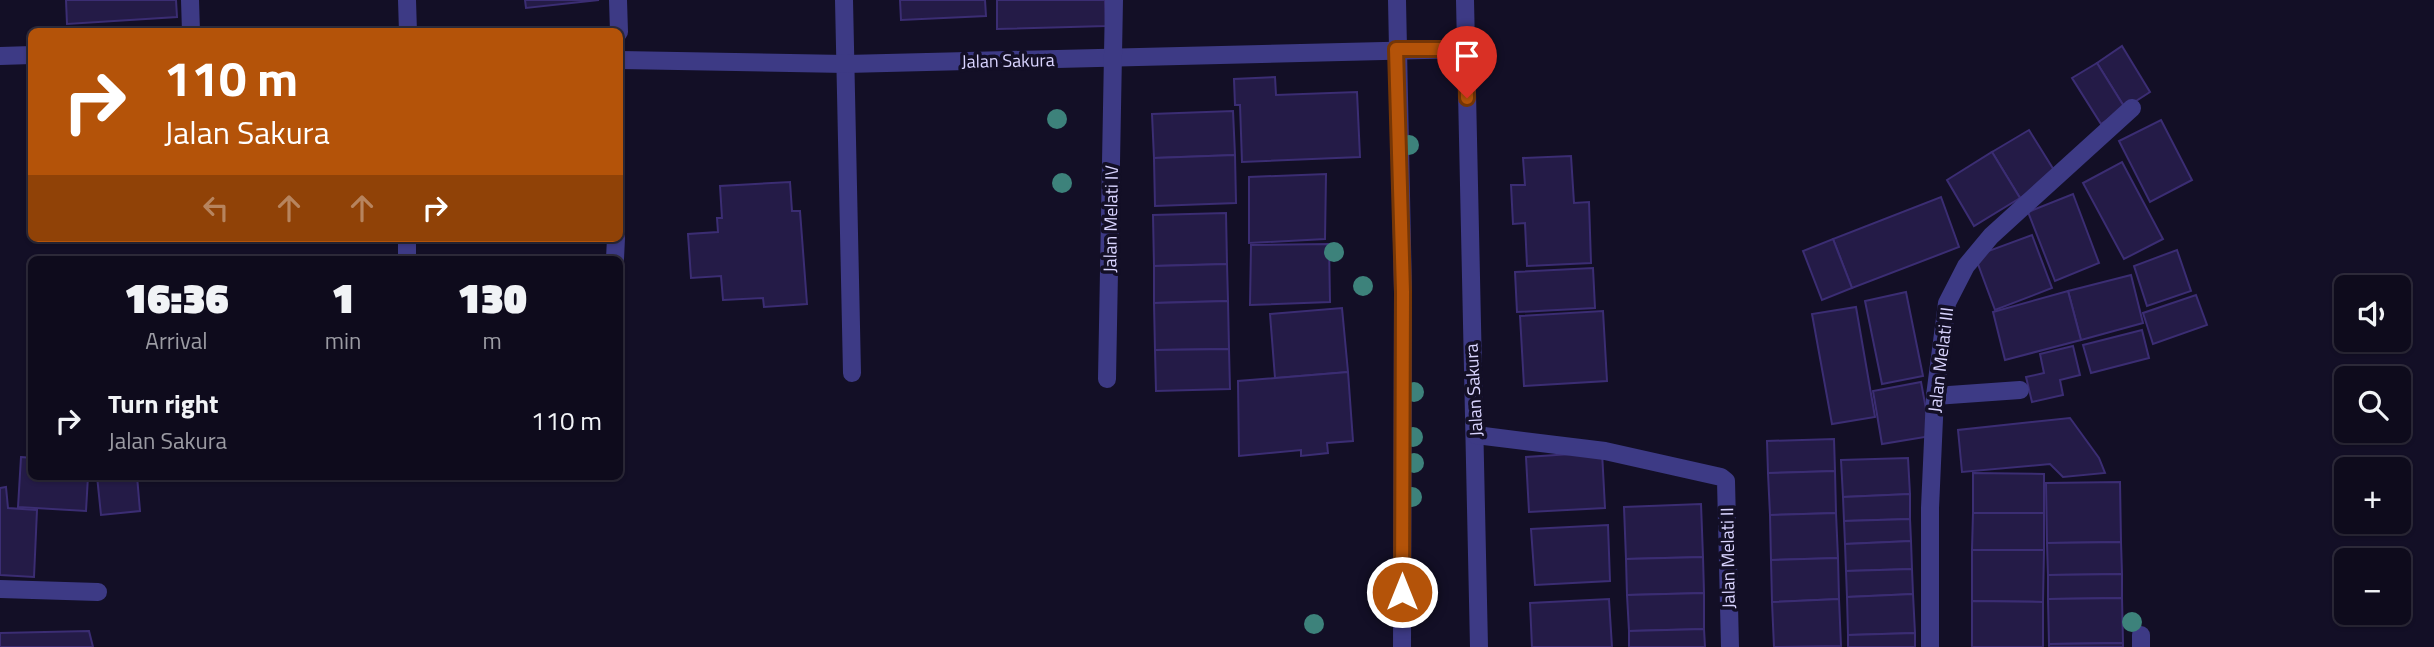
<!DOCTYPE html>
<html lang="en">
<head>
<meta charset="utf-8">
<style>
  body { margin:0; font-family:"Titillium Web",sans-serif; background:#1c1929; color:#f1f3f6; height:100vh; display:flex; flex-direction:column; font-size:26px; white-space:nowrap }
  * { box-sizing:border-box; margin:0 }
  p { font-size:23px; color:#9b9ba3 }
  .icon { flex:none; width:38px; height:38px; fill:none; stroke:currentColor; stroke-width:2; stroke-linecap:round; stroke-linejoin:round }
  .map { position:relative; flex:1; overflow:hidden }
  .details { position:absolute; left:28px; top:256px; width:595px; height:224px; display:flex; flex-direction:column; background:#0e0b1c; border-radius:10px; box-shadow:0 2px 5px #0004,0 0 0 2px #2e2b3b }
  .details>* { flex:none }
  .banner { position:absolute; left:28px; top:28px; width:595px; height:214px; border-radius:10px; box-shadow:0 2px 5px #0004,0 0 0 2px #2e2b3b; background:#b45309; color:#fff; overflow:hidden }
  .tools { position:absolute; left:2334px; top:275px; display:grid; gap:14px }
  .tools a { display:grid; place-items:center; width:77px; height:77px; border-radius:10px; background:#0e0b1c; box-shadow:0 2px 5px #0004,0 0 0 2px #2e2b3b; font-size:35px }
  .pin { position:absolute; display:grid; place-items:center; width:60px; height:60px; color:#fff; margin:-72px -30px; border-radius:50% 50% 50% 0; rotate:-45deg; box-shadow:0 0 7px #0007 }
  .pin .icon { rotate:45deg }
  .me { position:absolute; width:77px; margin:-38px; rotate:0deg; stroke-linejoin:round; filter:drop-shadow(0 0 5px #0008) }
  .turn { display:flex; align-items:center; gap:24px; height:147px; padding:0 21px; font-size:32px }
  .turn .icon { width:91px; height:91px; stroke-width:2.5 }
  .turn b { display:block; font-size:49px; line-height:60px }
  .lanes { display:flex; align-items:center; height:66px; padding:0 21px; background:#0003; justify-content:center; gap:35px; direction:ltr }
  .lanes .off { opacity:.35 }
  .eta { display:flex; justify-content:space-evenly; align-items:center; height:119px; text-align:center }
  .eta b { font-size:42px; font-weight:800; line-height:49px }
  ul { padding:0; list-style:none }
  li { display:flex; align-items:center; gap:21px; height:91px; padding:0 21px }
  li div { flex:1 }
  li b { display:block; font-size:26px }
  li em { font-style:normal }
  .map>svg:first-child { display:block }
</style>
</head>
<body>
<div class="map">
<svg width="2434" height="647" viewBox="0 0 2434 647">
  <rect width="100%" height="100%" fill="#130f26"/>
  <!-- building -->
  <g fill="#241b47" stroke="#3b2d73" stroke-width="2">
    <path d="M66 0H176L177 17 67 24Z"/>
    <path d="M525 0H599L526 8Z"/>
    <path d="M900 0H985L986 16 901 20Z"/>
    <path d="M997 0H1105L1106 26 997 29Z"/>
    <path d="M2122 46 2150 92 2125 108 2097 63Z"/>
    <path d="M2097 63 2125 108 2101 124 2072 78Z"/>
    <path d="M1275 77 1276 95 1357 92 1360 157 1242 162 1240 105H1235L1234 79Z"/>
    <path d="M1233 111 1235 155 1154 158 1152 114Z"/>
    <path d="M2161 120 2192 180 2150 202 2119 141Z"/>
    <path d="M2029 130 2057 175 2020 198 1992 152Z"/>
    <path d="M1992 152 2020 198 1974 226 1947 180Z"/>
    <path d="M1235 155 1236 203 1155 206 1154 158Z"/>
    <path d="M1571 156 1574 203 1589 202 1591 263 1527 266 1525 223 1513 224 1511 185H1525L1523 158Z"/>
    <path d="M2122 162 2163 239 2124 259 2083 183Z"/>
    <path d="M1326 174 1325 239 1249 243V177Z"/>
    <path d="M790 182 792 211H800L807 304 764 307 763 298 723 300 721 276 691 278 688 234 718 232 717 218H722L720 186Z"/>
    <path d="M2073 194 2099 263 2055 281 2028 212Z"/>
    <path d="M1941 197 1959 247 1852 288 1833 239Z"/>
    <path d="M1226 213 1227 264 1154 266 1153 215Z"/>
    <path d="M2032 235 2052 288 1995 310 1975 256Z"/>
    <path d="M1833 239 1852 288 1822 300 1803 251Z"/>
    <path d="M1329 244 1330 302 1250 305 1251 245Z"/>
    <path d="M2177 250 2191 291 2147 306 2134 266Z"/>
    <path d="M1227 264 1228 301 1154 303V266Z"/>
    <path d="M1593 268 1595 308 1517 312 1515 272Z"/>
    <path d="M2131 275 2143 323 2081 340 2068 291Z"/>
    <path d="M2068 291 2081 340 2005 360 1993 312Z"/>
    <path d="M1906 292 1923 376 1882 384 1865 301Z"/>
    <path d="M2196 295 2207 325 2153 344 2143 313Z"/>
    <path d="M1228 301 1229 349 1155 350 1154 303Z"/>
    <path d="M1856 307 1875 417 1832 424 1812 314Z"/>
    <path d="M1342 308 1348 372 1275 378 1270 314Z"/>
    <path d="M1603 311 1607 381 1524 386 1520 316Z"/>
    <path d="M2142 330 2149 358 2091 373 2083 345Z"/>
    <path d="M2073 346 2080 375 2060 380 2063 395 2032 402 2026 377 2044 373 2040 354Z"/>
    <path d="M1229 349 1230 389 1156 391 1155 350Z"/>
    <path d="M1348 372 1353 441 1327 443 1328 453 1301 456V450L1239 456 1238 381Z"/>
    <path d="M1921 382 1931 436 1882 444 1873 391Z"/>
    <path d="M2070 418 2099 458 2105 473 2063 477 2050 464 1962 472 1958 430Z"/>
    <path d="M1834 439 1835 471 1768 473 1767 441Z"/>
    <path d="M1602 452 1605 508 1529 512 1526 457Z"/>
    <path d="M21 457 32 458V476H88L86 511 18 507Z"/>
    <path d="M1908 458 1910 494 1843 497 1841 460Z"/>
    <path d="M1835 471 1836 513 1770 515 1768 473Z"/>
    <path d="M1973 473 2044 474V513H1973Z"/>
    <path d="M97 476H137L140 511 101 515Z"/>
    <path d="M2120 482 2121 542 2047 543 2046 483Z"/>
    <path d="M6 487 8 508 37 510 34 577 0 575V488Z"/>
    <path d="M1910 494V519L1844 521 1843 497Z"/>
    <path d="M1701 504 1703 557 1626 559 1624 507Z"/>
    <path d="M1836 513 1838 558 1771 560 1770 515Z"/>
    <path d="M1973 513H2044V550H1972Z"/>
    <path d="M1910 519 1911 541 1845 544 1844 521Z"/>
    <path d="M1608 525 1610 581 1535 585 1531 529Z"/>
    <path d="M1911 541 1912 569 1846 571 1845 544Z"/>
    <path d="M2121 542 2122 574 2048 575 2047 543Z"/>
    <path d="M1972 550H2044L2043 602 1972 601Z"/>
    <path d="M1703 557 1704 593 1627 595 1626 559Z"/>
    <path d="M1838 558 1839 599 1772 602 1771 560Z"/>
    <path d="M1912 569 1913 594 1847 597 1846 571Z"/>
    <path d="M2122 574V598L2048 599V575Z"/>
    <path d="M1704 593V629L1629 631 1627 595Z"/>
    <path d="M1913 594 1915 633 1848 635 1847 597Z"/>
    <path d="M2122 598 2123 643 2049 644 2048 599Z"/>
    <path d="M1609 599 1612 647H1532L1530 603Z"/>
    <path d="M1839 599 1841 646 1774 647 1772 602Z"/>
    <path d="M1972 601 2043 602V647H1972Z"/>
    <path d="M1704 629 1705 647H1629V631Z"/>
    <path d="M89 631 93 647H0V633Z"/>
    <path d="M1915 633V647H1848V635Z"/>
    <path d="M2123 643V647H2049V644Z"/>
  </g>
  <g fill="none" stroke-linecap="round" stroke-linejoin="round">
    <!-- minor -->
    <g stroke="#3d3a85" stroke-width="18">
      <path d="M190 0 191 32"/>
      <path d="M407 0 408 32"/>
      <path d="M618 0 619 32"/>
      <path d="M844 0 852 373"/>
      <path d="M1397 0 1403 292 1402 647"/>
      <path d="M1465 0 1479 647"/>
      <path d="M0 56 32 55"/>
      <path d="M620 60 846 64 1466 49"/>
      <path d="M407 259V238"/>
      <path d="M615 259 616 238"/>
      <path d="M1107 379 1114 0"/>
      <path d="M1935 396 2020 390"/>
      <path d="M1476 435 1605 451 1721 477 1726 481 1730 647"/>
      <path d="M0 589 98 592"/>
      <path d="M1930 647V508L1935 396 1947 303 1966 266 1991 236 2132 108"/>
      <path d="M2141 647V635"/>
    </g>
  </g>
  <!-- trees -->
  <g fill="#3d827b">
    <circle cx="1057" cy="119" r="10"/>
    <circle cx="1409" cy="145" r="10"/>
    <circle cx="1062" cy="183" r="10"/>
    <circle cx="1334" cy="252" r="10"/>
    <circle cx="1363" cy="286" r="10"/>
    <circle cx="1414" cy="392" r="10"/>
    <circle cx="1413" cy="437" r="10"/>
    <circle cx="1414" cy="463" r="10"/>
    <circle cx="1412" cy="497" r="10"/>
    <circle cx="1413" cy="574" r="10"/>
    <circle cx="1414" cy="613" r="10"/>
    <circle cx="2132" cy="622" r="10"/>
    <circle cx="1314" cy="624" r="10"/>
  </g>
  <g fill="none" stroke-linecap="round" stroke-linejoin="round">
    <!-- route casing -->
    <g stroke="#753606" stroke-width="18">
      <path id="route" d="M1402 592 1403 292 1396 49H1466L1467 98"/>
    </g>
    <!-- route -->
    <use href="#route" stroke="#b45309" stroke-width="12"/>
  </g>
  <g text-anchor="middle" stroke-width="7" stroke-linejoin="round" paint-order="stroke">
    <!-- street labels -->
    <g font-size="18" fill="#d9d4ff" stroke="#130f26">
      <text transform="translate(1008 61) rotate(-1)" y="6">Jalan Sakura</text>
      <text transform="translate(1111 219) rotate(-89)" y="6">Jalan Melati IV</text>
      <text transform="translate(1941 360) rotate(-83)" y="6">Jalan Melati III</text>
      <text transform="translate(1474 390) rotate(-93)" y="6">Jalan Sakura</text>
      <text transform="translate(1728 558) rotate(-91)" y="6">Jalan Melati II</text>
    </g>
  </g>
</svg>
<div class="tools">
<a><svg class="icon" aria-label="sound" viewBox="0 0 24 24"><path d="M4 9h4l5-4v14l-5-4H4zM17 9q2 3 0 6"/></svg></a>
<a><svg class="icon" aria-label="search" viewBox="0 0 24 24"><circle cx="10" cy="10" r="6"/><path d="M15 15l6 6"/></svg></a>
<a>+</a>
<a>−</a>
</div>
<div class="pin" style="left:1467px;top:98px;background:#d93025"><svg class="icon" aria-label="arrive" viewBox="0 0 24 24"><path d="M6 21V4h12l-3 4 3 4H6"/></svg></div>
<svg class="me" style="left:1402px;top:592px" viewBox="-20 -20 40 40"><circle r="17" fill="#b45309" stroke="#fff" stroke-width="3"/><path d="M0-11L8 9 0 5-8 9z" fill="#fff"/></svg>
<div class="banner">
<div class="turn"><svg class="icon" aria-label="right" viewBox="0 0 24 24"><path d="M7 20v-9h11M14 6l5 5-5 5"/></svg><div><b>110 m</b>Jalan Sakura</div></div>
<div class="lanes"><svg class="icon off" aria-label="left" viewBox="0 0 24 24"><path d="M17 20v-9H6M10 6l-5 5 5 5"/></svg><svg class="icon off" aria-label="ahead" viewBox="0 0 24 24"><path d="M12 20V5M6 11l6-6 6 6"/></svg><svg class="icon off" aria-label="ahead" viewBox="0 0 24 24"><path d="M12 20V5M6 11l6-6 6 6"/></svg><svg class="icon" aria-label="right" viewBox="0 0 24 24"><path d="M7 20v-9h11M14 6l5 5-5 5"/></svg></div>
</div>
<section class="details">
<div class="eta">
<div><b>16:36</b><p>Arrival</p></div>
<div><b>1</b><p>min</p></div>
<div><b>130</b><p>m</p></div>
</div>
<ul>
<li><svg class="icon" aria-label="right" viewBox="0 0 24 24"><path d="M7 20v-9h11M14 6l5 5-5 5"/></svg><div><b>Turn right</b><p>Jalan Sakura</p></div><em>110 m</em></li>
</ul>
</section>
</div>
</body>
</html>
